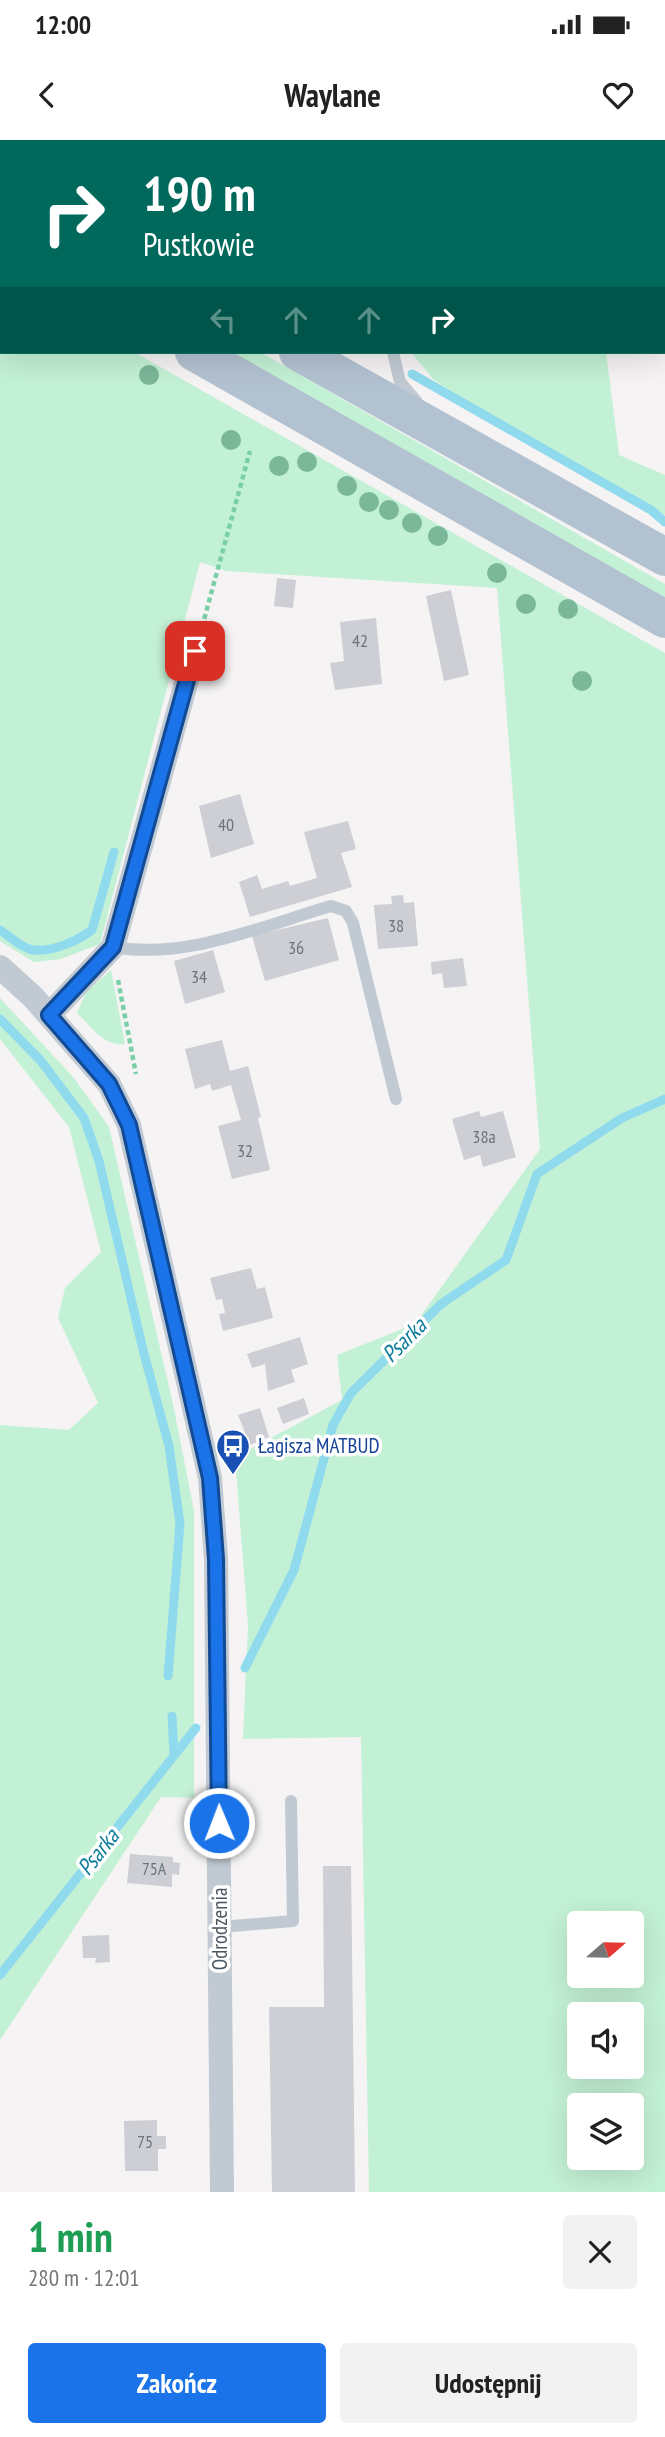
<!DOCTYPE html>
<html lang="pl">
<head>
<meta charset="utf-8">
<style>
  body { margin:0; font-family:"PT Sans Narrow",sans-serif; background:#f2f2f2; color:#222; height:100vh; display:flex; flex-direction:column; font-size:26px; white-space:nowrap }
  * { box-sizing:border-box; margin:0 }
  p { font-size:23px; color:#767676 }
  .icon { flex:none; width:38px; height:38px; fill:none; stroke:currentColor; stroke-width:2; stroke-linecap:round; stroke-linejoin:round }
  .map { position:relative; height:2052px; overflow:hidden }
  .sheet { display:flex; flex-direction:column; background:#fff; flex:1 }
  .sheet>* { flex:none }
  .guide { position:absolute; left:0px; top:0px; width:665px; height:214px; box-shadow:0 7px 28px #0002; background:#00695c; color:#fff; overflow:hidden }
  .needle { width:46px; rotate:70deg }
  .tools { position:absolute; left:567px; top:1771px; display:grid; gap:14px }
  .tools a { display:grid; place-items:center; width:77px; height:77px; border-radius:7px; background:#fff; box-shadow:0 7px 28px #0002; font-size:35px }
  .pin { position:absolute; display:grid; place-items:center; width:60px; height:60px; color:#fff; margin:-30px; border-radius:14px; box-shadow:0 4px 10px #0006 }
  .me { position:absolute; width:77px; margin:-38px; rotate:359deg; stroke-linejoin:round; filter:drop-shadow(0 0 5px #0008) }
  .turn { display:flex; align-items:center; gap:24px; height:147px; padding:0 28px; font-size:32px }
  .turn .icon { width:91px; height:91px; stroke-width:2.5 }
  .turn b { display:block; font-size:49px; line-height:60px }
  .lanes { display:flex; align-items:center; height:66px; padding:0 28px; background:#0003; justify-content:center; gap:35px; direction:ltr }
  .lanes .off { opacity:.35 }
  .round { display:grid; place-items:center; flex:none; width:74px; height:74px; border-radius:7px; background:#f2f2f2 }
  .headline { display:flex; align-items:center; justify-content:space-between; height:119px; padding:0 28px }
  h1 { font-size:42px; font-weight:600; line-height:52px; color:#1e9e55 }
  .cta { display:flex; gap:14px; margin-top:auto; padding:14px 28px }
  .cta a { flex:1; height:80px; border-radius:7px; background:#1a73e8; color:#fff; font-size:28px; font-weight:600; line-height:80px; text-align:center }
  .cta a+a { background:#f2f2f2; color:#222 }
  .status { display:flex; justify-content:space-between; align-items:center; height:49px; padding:0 35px; background:#fff; direction:ltr }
  .status svg { height:19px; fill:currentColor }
  header { display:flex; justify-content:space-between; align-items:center; height:91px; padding:0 28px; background:#fff; font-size:32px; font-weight:600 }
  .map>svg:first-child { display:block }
</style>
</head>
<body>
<div class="status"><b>12:00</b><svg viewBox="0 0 49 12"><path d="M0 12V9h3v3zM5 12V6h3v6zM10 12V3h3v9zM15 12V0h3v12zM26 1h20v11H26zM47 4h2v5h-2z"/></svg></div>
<header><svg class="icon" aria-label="back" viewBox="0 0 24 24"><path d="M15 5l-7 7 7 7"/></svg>Waylane<svg class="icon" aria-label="heart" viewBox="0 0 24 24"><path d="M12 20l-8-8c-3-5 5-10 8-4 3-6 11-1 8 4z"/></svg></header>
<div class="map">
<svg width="665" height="2052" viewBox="0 0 665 2052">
  <rect width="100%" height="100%" fill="#f5f3f3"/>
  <!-- green -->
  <g fill="#c3f1d5" fill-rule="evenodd">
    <path d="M0 133 2 212H134L665 513V2052H369L361 1597 243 1599 248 1485 235 1317 342 1260 337 1215 415 1184 540 1009 497 448 226 431 200 422 100 804 61 819 34 822 0 801ZM579 1783H632V1836H579ZM579 1874H632V1927H579ZM579 1965H632V2018H579Z"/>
    <path d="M227 212H260L665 444V461Z"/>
    <path d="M411 212H606L619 315 665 335V375L463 260 433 239Z"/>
    <path d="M111 830 125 904C104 907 91 886 77 873L86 852Z"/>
    <path d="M0 858 74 938 109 987 173 1264 194 1371V1658L161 1657 0 1900V1285L69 1290 98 1263 58 1178 65 1148 101 1112 69 987 0 899Z"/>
  </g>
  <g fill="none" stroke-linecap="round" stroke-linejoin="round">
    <!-- stream -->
    <g stroke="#90daee" stroke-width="9">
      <path d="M3 0 6 2"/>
      <path d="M412 234 651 370 665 382"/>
      <path d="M0 790C9 796 23 809 34 810 53 812 77 801 92 790L114 712"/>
      <path d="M0 879 41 921 84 978 99 1021 143 1210 169 1306 180 1384 168 1536"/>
      <path d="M245 1528 294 1430 333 1285 351 1253 441 1164 506 1120 537 1034 622 978 665 959"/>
      <path d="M172 1576 174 1615"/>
      <path d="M0 1835 196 1588"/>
    </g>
  </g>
  <!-- building -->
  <g fill="#cdcfd5">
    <path d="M277 438 296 440 293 468 274 466Z"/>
    <path d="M451 450 469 535 444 541 426 456Z"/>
    <path d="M376 478 382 544 335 550 330 523 344 521 340 482Z"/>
    <path d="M240 654 254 704 211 718 199 666Z"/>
    <path d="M348 681 356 709 341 713 352 747 250 777 239 742 257 735 262 749 288 741 290 746 317 738 304 692Z"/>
    <path d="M403 755 404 763 414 762 418 806 378 809 374 765 392 764 391 756Z"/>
    <path d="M328 778 339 820 265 841 252 796Z"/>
    <path d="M213 810 225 852 185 864 174 821Z"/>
    <path d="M463 818 467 846 444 848 442 833 432 835 431 822Z"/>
    <path d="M222 900 230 931 248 926 261 977 258 978 270 1030 232 1039 218 986 241 980 231 945 212 951 210 944 195 949 185 909Z"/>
    <path d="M479 971 481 977 503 971 516 1017 483 1027 480 1015 464 1020 452 979Z"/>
    <path d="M251 1128 257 1149 265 1147 273 1178 223 1191 219 1174 225 1173 222 1159 216 1160 210 1138Z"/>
    <path d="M300 1197 308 1224 291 1230 295 1242 268 1251 265 1224 252 1228 247 1214Z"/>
    <path d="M304 1258 309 1274 283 1284 277 1268Z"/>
    <path d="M260 1268 269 1297 250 1305 238 1275Z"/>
    <path d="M130 1714 173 1717V1722L180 1723 179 1735 172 1734V1747L127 1743Z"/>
    <path d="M323 1726H351L355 2052H272L269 1867H324Z"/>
    <path d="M109 1795 110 1822 95 1823 96 1818H83L82 1796Z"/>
    <path d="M157 1980V1996H166V2009H158V2031H125L124 1981Z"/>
  </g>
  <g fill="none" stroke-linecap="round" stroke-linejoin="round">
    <!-- path -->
    <g stroke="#7ad0a6" stroke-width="4.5" stroke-dasharray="5 3.5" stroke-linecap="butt">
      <path d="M202 487 250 311"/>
      <path d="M118 840 136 934"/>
    </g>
    <!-- lane -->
    <g stroke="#c1cad2" stroke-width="12">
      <path d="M173 2 174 0"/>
      <path d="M393 2V0"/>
      <path d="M393 212 400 242 417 262"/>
      <path d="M113 807C185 820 263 786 331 766L346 771 353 783 396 959"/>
      <path d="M220 1787 293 1781 291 1661"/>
    </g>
    <!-- street -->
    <g stroke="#c1cad2" stroke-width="24">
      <path d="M0 827 33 857 109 944 129 985 210 1338 216 1419 222 2052"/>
      <path d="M49 875 113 807 195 511"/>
    </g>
    <!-- primary -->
    <g stroke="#b3c2d1" stroke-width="38">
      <path d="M0 43 2 44"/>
      <path d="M0 101 2 102"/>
      <path d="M194 212 665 479"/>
      <path d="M298 212 665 417"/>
    </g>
  </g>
  <!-- trees -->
  <g fill="#7bb799">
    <circle cx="149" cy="235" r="10"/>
    <circle cx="231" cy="300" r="10"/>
    <circle cx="307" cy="322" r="10"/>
    <circle cx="279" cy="326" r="10"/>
    <circle cx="347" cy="346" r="10"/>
    <circle cx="369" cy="362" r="10"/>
    <circle cx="389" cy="370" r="10"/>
    <circle cx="412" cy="383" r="10"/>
    <circle cx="438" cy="396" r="10"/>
    <circle cx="497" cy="433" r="10"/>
    <circle cx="526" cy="464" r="10"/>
    <circle cx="568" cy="469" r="10"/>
    <circle cx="582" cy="541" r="10"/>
  </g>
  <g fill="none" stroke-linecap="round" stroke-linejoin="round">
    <!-- route casing -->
    <g stroke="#114b97" stroke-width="18">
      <path id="route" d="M195 511 113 807 49 875 109 944 129 985 210 1338 216 1419 219 1683"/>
    </g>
    <!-- route -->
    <use href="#route" stroke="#1a73e8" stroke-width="12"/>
  </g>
  <!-- icons -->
  <defs>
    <g id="bus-pin" transform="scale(1.75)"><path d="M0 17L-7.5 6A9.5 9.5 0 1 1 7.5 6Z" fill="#1a4fb4" stroke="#fff"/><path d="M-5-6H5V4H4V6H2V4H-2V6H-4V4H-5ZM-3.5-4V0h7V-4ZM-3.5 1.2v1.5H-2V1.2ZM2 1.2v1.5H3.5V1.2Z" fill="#fff"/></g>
  </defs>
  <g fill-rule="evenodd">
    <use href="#bus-pin" x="233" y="1306"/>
  </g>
  <g text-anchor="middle" stroke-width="7" stroke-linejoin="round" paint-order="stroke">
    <!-- number labels -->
    <g font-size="18" fill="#6b747e">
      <text x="360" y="507">42</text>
      <text x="226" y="691">40</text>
      <text x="396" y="792">38</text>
      <text x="296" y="814">36</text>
      <text x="199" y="843">34</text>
      <text x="484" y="1003">38a</text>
      <text x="245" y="1017">32</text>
      <text x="154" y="1735">75A</text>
      <text x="145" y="2008">75</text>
    </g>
    <!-- transit labels -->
    <g font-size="21" fill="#164399" stroke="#fff" text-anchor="start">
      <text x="258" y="1313">Łagisza MATBUD</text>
    </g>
    <!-- street labels -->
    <g font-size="21" fill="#4a5661" stroke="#fff">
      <text transform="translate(220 1789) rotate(-90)" y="7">Odrodzenia</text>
    </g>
    <!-- water labels -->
    <g font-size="23" font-style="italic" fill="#0c7c9b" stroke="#fff">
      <text transform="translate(404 1200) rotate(-45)" y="8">Psarka</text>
      <text transform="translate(98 1712) rotate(-52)" y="8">Psarka</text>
    </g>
  </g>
</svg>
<div class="tools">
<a><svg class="needle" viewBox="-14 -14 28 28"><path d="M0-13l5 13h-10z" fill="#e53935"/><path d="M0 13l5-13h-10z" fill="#767676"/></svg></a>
<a><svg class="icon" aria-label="sound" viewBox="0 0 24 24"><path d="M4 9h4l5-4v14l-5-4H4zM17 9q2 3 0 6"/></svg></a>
<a><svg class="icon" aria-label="layers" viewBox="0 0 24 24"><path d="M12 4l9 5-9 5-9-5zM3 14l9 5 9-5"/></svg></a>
</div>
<div class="pin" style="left:195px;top:511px;background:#d93025"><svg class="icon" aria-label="arrive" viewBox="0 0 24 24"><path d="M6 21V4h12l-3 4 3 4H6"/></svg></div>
<svg class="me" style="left:219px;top:1683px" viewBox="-20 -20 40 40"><circle r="17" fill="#1a73e8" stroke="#fff" stroke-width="3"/><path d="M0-11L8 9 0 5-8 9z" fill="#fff"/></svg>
<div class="guide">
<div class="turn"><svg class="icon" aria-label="right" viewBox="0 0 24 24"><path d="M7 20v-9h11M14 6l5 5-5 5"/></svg><div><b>190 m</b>Pustkowie</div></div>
<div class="lanes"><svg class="icon off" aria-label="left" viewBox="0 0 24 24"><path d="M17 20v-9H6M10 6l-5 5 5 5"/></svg><svg class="icon off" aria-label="ahead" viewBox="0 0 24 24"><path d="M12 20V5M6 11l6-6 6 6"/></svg><svg class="icon off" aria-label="ahead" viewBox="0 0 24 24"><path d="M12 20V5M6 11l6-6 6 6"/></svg><svg class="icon" aria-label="right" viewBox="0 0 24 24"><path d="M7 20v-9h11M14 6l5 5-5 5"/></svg></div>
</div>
</div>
<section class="sheet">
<div class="headline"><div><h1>1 min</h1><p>280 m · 12:01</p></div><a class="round"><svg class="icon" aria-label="close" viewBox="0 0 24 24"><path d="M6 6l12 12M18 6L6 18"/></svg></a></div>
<div class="cta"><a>Zakończ</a><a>Udostępnij</a></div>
</section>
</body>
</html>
